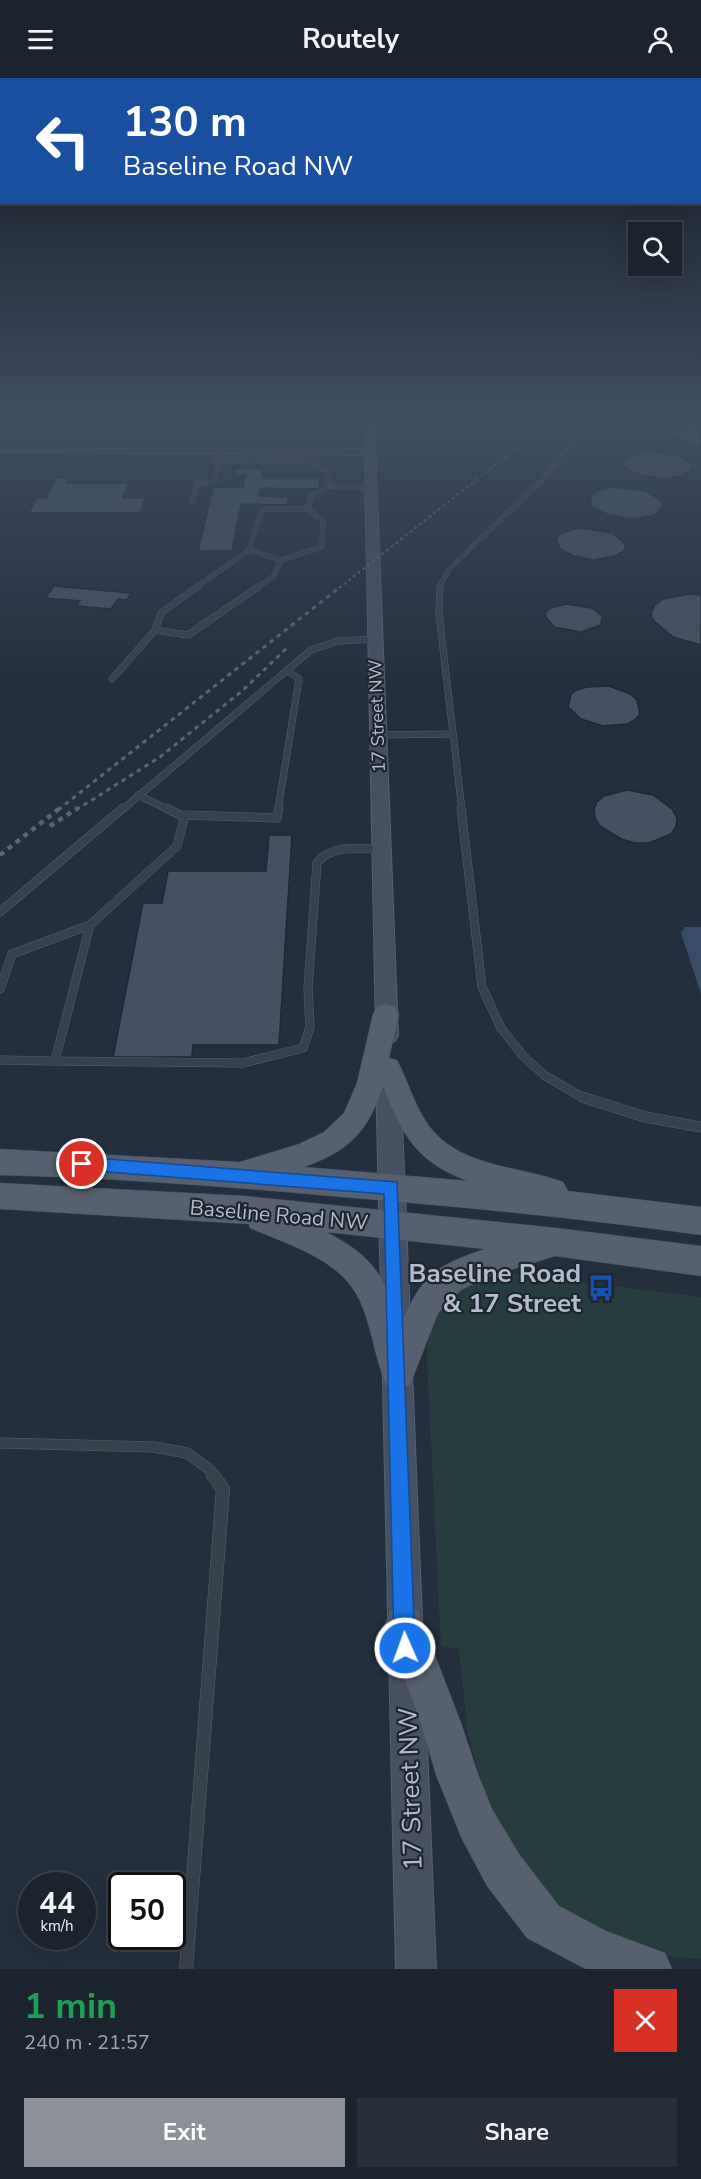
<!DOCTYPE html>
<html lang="en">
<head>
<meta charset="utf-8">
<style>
  body { margin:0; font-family:"Nunito Sans",sans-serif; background:#282f3a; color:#f1f3f6; height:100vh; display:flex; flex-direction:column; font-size:22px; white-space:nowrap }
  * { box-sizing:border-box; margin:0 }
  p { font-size:20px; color:#a0a4aa }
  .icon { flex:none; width:33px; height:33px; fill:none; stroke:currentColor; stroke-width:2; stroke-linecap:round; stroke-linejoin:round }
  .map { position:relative; height:1891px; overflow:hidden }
  .panel { display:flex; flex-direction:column; background:#1b232e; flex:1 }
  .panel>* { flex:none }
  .top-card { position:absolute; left:0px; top:0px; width:702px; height:126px; box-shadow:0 6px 24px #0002,0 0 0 2px #39404a; background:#1a4fa0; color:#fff; overflow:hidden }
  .buttons { position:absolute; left:628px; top:144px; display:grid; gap:12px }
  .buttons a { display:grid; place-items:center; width:54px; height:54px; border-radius:0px; background:#1b232e; box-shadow:0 6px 24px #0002,0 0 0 2px #39404a; font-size:30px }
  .speed { position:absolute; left:18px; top:1794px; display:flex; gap:12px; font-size:30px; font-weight:700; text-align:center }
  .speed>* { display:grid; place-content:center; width:78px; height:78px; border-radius:50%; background:#1b232e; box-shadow:0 6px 24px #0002,0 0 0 2px #39404a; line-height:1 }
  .speed small { font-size:15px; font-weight:400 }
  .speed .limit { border:3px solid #111; border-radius:9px; background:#fff; color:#111 }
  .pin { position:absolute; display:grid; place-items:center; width:51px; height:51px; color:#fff; margin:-26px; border:3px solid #fff; border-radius:50%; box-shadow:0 2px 6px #0007 }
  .me { position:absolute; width:66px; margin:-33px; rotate:358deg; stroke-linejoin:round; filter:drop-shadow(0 0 4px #0008) }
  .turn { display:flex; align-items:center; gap:21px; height:126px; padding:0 24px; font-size:27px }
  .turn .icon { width:78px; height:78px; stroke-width:2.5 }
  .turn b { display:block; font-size:42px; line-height:51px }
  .round { display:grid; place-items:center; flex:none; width:63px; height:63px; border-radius:0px; background:#282f3a }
  .headline { display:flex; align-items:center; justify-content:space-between; height:102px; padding:0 24px }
  h1 { font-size:36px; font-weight:700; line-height:45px; color:#1e9e55 }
  .cta { display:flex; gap:12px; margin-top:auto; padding:12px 24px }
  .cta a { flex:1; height:69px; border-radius:0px; background:#8c9099; color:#fff; font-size:24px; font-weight:700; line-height:69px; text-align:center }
  .cta a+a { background:#282f3a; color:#f1f3f6 }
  header { display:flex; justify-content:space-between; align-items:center; height:78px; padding:0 24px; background:#1b232e; font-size:27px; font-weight:700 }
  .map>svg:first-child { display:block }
</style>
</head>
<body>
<header><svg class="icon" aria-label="menu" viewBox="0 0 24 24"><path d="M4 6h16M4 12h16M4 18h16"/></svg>Routely<svg class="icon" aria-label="person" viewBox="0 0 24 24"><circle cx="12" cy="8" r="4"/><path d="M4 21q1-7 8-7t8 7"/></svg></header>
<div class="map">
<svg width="701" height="1891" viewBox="0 0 701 1891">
  <rect width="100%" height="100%" fill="#242f3e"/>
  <!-- green -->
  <path fill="#263c3f" d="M507 1195 701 1219V1881L661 1878 568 1837 530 1800 488 1725 477 1690 468 1657 459 1571 441 1568 427 1282C428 1271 427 1259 430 1249 439 1215 475 1200 507 1195Z"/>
  <!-- water -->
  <path fill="#394c67" d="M685 849H701V916L681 855Z"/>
  <!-- building -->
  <g fill="#455162" stroke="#1f2835" stroke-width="1.5">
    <path d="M62 340 43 345 22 340Z"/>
    <path d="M136 340 117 344 96 340Z"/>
    <path d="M692 344H701V369L677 361 671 354 677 347Z"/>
    <path d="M645 373 677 377 690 385 692 390 684 398 663 401 640 397 625 390 624 381Z"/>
    <path d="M235 391H263L262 399H320L319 411 261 410 259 418 288 419 287 427 241 426 232 473H198L213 409H243L245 398H233Z"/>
    <path d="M55 400H70L67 405H129L123 420H145L140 435H29L36 420H46Z"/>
    <path d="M612 409 646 413 661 423 663 428 655 437 633 441 609 437 592 429 590 419 594 414Z"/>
    <path d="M580 450 613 455 625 466V472L615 478 594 482 574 478 560 471 556 460 561 455Z"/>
    <path d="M54 508 131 515 127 522 118 521 111 531 76 528 80 523 45 520Z"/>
    <path d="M689 516 701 517V567L673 559 653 542 651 535 655 527 663 521Z"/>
    <path d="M566 526 592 530 602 538 601 547 581 554 554 549 546 539V534L550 530Z"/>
    <path d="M609 608 630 616 637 622 640 636 635 642 627 646 603 648 581 641 568 629 571 616 577 612 587 609Z"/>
    <path d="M627 712 653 717 672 731 677 740 676 749 671 756 649 765H635L621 761 600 748 595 740 594 731 597 724 604 718Z"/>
    <path d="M269 757H292L279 967H193L192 979H113L143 825H162L168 793H266Z"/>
  </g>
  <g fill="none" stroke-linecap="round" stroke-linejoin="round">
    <!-- service-far4 casing -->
    <g stroke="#565f6c" stroke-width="5">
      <g id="service-far4">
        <path d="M217 382H308L329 396 327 408"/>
        <path d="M192 424 197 406 215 404 219 373"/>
        <path d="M281 482 322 469 323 443 308 431"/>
        <path d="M195 510 249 472"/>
        <path d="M256 510 274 498 281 482 249 472 262 431H308L311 418 327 408 371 410"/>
        <path d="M439 510 449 491 542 402 569 368 600 340"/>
      </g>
    </g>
    <!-- service-far3 casing -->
    <g stroke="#565f6c" stroke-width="7">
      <g id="service-far3">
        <path d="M440 509 439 536 462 732"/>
        <path d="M155 552 161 535 197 509"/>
        <path d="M112 601 155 552 188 557 258 509"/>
        <path d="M378 657 452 656"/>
        <path d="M138 717 169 732"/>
        <path d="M122 732 311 572 338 563 375 561"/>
        <path d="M278 732 299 601 287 592"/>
      </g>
    </g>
    <!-- service-far2 casing -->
    <g stroke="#565f6c" stroke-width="9">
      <g id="service-far2">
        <path d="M166 730 180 737 277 740 279 730"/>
        <path d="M461 730 482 909 501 950 523 978 544 997 585 1021"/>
        <path d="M185 737 177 768 90 847 55 983 243 985 303 970 310 949 308 910 317 785C331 766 360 771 382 771"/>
        <path d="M0 834 123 730"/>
        <path d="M0 911 12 876 90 847"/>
        <path d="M0 982 55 983"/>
      </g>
    </g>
    <!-- service-far1 casing -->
    <g stroke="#565f6c" stroke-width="11">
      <g id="service-far1">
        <path d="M582 1019 645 1039 701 1049"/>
        <path d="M0 1365 154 1369 187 1375 209 1391 214 1398"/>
      </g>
    </g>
    <!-- service casing -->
    <g stroke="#565f6c" stroke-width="14">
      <path id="service" d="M186 1891 223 1411 213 1397"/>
    </g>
    <!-- minor casing -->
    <g stroke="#565f6c" stroke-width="2">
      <path id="minor" d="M0 370 370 371 374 374 370 377 0 374Z"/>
    </g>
    <!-- secondary casing -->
    <g stroke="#565f6c" stroke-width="2">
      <g id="secondary">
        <path d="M364 340H374L398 957 395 963 387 966 379 963 376 957Z"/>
        <path d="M388 983 396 986 400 993 436 1891H396L376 993 380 986Z"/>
      </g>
    </g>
    <!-- primary casing -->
    <g stroke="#414a57" stroke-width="1">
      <g id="primary">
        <path d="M386 926 395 929 399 936 389 980 397 982C408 1003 414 1026 427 1045 458 1090 517 1087 563 1104L568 1113 701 1129V1157C578 1140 455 1128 331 1118 221 1108 111 1100 0 1097V1071L240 1084 299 1066 324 1054 344 1035 357 1005 373 936 377 929ZM383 1008C402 1057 416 1084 468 1103L304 1089C349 1073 368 1054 383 1008Z"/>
        <path d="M0 1105 245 1118 556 1150 701 1168V1198L555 1178 485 1200 461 1212 438 1235 410 1307 398 1312 386 1307C375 1280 372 1250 360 1223 341 1181 289 1167 250 1150L249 1146 0 1131ZM326 1154 485 1171C433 1188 421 1199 400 1249 385 1199 374 1178 326 1154Z"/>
        <path d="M404 1528 418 1533 461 1645 478 1696 492 1731 519 1776 559 1828 606 1853 665 1875 672 1891H586L580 1888 527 1860 487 1808 462 1761 436 1697 421 1645 385 1547 390 1533Z"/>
      </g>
    </g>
    <!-- service-far4 -->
    <use href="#service-far4" stroke="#38414e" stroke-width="4.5"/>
    <!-- service-far3 -->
    <use href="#service-far3" stroke="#38414e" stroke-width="6"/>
    <!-- service-far2 -->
    <use href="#service-far2" stroke="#38414e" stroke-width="8"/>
    <!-- service-far1 -->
    <use href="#service-far1" stroke="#38414e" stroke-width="10"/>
    <!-- service -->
    <use href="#service" stroke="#38414e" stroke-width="13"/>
    <!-- minor -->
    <use href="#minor" fill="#38414e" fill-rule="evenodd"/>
    <!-- secondary -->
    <use href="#secondary" fill="#465061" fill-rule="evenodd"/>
    <!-- primary -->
    <use href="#primary" fill="#56606e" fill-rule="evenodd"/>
    <!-- rail-far2 -->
    <path stroke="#5a6575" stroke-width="2" stroke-dasharray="3 3" stroke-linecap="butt" d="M339 510 555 340"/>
    <!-- rail-far1 -->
    <g stroke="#5a6575" stroke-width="3" stroke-dasharray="4.5 4.5" stroke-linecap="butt">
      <path d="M58 732 340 509"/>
      <path d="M76 732 160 679 242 613 289 568"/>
    </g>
    <!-- rail -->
    <g stroke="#5a6575" stroke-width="4.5" stroke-dasharray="5 5" stroke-linecap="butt">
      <path d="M50 748 78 730"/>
      <path d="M0 777 60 730"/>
    </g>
  </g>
  <!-- sky -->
  <linearGradient id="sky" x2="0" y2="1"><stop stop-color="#141a22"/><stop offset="0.56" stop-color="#3f4d63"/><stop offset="1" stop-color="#3f4d63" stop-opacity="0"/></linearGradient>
  <rect width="701" height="605" fill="url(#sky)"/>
  <!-- route -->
  <path fill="#1a73e8" stroke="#114b97" stroke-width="1.5" d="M82 1079 397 1104 415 1570 412 1577 405 1580 397 1577 394 1570 384 1116 82 1092 75 1086Z"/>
  <!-- icons -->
  <defs>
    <g id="bus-bare" transform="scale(2.07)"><path d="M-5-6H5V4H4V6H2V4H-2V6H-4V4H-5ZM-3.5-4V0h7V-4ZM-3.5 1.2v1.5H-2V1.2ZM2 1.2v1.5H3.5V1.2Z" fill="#1a4fb4" stroke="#1d2633" stroke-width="2.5" paint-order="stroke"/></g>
  </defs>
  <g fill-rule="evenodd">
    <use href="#bus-bare" x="601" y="1210"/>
  </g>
  <g text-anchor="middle" stroke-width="4.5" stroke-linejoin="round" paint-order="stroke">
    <!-- far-street labels -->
    <g font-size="18" fill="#b4bcc9" stroke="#1d2633">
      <text transform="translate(377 638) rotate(-92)" y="6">17 Street NW</text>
    </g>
    <!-- street labels -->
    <g font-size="21" fill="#b4bcc9" stroke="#1d2633">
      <text transform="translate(279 1137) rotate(5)" y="7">Baseline Road NW</text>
    </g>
    <!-- near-poi labels -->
    <g font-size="26" font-weight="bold" fill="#b4bcc9" stroke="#1d2633" text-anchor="end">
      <text x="581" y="1204">Baseline Road<tspan x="581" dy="30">&amp; 17 Street</tspan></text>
    </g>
    <!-- near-street labels -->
    <g font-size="26" fill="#b4bcc9" stroke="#1d2633">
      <text transform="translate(410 1711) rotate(-92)" y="9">17 Street NW</text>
    </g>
  </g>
</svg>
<div class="buttons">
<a><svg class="icon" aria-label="search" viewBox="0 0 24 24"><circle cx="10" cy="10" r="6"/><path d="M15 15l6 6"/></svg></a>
</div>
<div class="speed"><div>44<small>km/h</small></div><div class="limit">50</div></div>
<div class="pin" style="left:82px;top:1086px;background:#d93025"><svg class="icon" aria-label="arrive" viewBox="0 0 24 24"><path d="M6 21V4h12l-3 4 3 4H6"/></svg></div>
<svg class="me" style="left:405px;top:1570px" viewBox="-20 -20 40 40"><circle r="17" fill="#1a73e8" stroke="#fff" stroke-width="3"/><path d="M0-11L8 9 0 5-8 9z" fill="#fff"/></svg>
<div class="top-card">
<div class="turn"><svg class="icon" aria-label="left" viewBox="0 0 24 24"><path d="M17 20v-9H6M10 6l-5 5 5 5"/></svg><div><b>130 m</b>Baseline Road NW</div></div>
</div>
</div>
<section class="panel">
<div class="headline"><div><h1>1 min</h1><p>240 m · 21:57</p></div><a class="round" style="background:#d93025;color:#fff"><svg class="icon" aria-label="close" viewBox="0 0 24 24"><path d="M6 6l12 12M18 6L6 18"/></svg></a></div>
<div class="cta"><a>Exit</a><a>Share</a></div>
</section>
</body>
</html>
